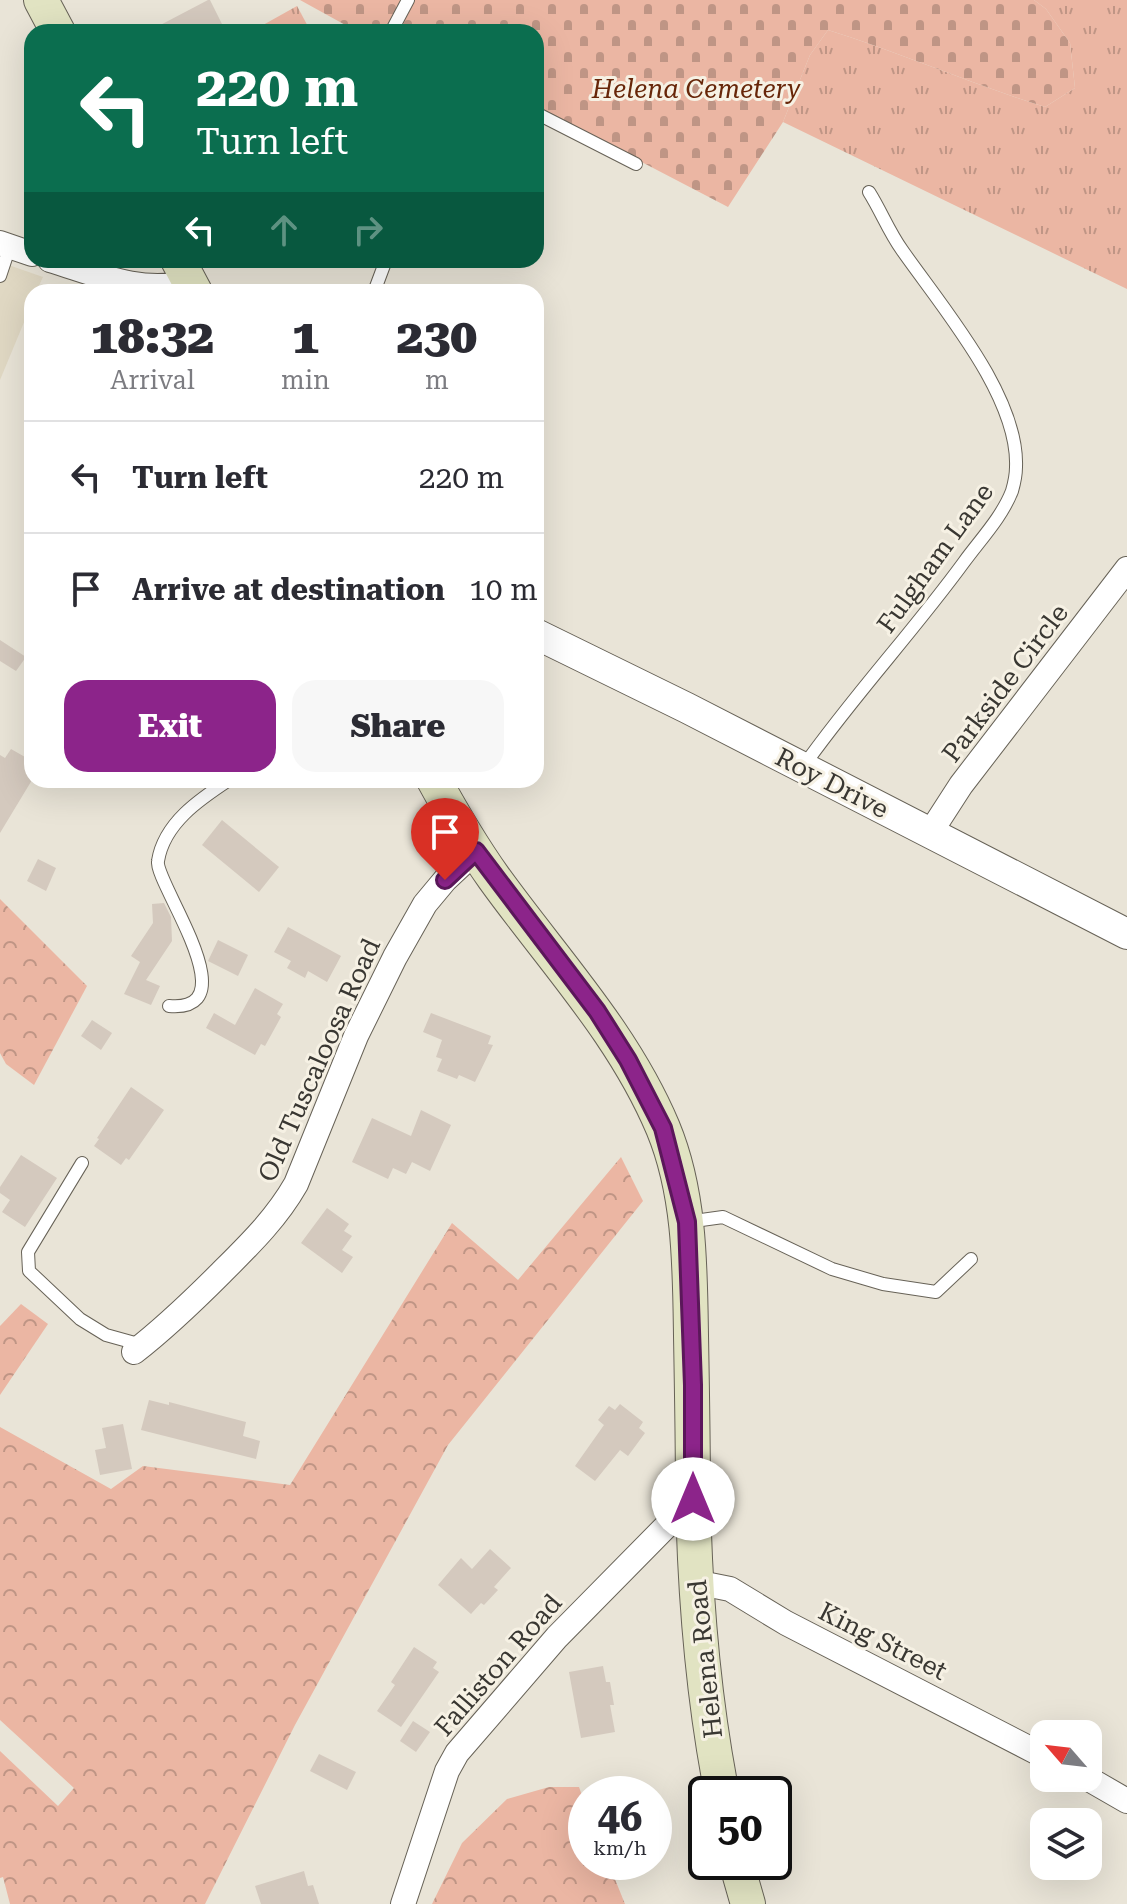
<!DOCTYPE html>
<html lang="en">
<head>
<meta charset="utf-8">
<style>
  body { margin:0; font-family:"Roboto Serif",serif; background:#f7f7f7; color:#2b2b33; height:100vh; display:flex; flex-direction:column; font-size:30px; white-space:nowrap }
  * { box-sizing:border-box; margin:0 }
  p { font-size:26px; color:#7c7c81 }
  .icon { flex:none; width:44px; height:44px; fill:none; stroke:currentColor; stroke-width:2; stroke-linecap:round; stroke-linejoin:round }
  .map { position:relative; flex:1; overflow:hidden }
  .details { position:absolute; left:24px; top:284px; width:520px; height:504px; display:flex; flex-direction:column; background:#fff; border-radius:24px; box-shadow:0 8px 32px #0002 }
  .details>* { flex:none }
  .guide { position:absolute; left:24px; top:24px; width:520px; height:244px; border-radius:24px; box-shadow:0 8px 32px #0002; background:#0b6e4f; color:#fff; overflow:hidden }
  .needle { width:52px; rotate:298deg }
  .fabs { position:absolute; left:1030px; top:1720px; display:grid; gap:16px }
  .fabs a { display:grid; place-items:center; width:72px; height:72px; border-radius:16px; background:#fff; box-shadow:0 8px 32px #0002; font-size:40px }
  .speed { position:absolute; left:568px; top:1776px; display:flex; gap:16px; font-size:40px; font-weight:700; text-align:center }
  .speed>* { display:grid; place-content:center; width:104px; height:104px; border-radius:50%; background:#fff; box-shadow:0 8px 32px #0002; line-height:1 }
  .speed small { font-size:20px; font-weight:400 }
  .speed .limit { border:4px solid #111; border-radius:12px; background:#fff; color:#111 }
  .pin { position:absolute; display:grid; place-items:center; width:68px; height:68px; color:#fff; margin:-82px -34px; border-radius:50% 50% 50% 0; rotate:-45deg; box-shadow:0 0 8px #0007 }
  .pin .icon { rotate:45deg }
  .me { position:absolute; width:88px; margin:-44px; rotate:0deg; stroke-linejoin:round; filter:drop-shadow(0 0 6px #0008) }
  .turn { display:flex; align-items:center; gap:28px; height:168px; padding:0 40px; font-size:36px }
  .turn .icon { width:104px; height:104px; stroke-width:2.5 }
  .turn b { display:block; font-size:56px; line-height:68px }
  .lanes { display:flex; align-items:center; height:76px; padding:0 40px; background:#0003; justify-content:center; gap:40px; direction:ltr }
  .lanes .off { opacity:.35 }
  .eta { display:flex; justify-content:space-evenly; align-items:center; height:136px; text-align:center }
  .eta b { font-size:48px; font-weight:800; line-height:56px }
  .action { display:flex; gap:16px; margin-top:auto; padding:16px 40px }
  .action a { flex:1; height:92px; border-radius:24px; background:#8c248a; color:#fff; font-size:32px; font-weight:800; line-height:92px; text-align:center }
  .action a+a { background:#f7f7f7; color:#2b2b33 }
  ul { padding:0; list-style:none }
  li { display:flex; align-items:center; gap:24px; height:112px; padding:0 40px; border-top:2px solid #e1e1e2 }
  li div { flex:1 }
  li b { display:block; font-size:30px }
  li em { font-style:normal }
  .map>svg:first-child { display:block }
</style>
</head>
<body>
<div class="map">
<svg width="1127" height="1904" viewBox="0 0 1127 1904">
  <defs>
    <pattern id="grass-tufts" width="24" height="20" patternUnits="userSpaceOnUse" patternTransform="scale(2)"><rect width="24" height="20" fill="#ebb6a3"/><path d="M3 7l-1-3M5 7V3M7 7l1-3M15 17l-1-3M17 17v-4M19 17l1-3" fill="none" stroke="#bf9585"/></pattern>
    <pattern id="forest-crowns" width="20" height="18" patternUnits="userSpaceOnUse" patternTransform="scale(2)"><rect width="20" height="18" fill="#ebb6a3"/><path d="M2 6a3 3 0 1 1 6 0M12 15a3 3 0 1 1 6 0" fill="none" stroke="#bf9585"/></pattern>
    <pattern id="cemetery-stones" width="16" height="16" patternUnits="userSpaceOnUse" patternTransform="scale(2)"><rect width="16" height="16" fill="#ebb6a3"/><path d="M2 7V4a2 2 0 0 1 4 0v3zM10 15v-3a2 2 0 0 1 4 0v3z" fill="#bf9585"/></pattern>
  </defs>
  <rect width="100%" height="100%" fill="#e9e4d7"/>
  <!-- built -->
  <path fill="#e0d8c3" d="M0 262 43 277 36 292H32V303L0 380Z"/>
  <!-- grass -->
  <g fill="url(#grass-tufts)">
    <path d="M1034 0H1127V289L783 122 810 55 828 30C901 53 972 84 1045 107L1075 88 1070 43 1046 9Z"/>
    <path d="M297 6 311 32H267L263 25Z"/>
  </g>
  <!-- forest -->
  <g fill="url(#forest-crowns)">
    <path d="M0 899 87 986 34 1085 6 1064 0 1053Z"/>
    <path d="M621 1157 643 1201 448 1445 295 1725 205 1904H10L3 1877 0 1878V1751L58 1806 74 1788 0 1720V1427L111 1489 143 1466 290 1485 452 1223 518 1280Z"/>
    <path d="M21 1304 48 1324 0 1395V1326Z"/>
    <path d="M549 1787H579L586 1807V1862H608L625 1904H432L462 1843 507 1799Z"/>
  </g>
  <!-- cemetery -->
  <path fill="url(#cemetery-stones)" d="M300 0H1034L1046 9 1070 43 1075 88 1045 107C972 84 901 53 828 30L810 55 783 122 728 207 536 107V32H358Z"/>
  <!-- building -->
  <g fill="#d4c9be">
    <path d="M210 0 226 32H147L208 0Z"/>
    <path d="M0 640 26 657 16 671 0 661Z"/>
    <path d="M11 749 32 761V780L0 833V755L5 758Z"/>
    <path d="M222 820 279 867 259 892 202 845Z"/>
    <path d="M38 859 56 868 46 891 27 881Z"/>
    <path d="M164 903 171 917 172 941 146 980 160 986 151 1005 124 994 140 962 131 956 153 923 152 904Z"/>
    <path d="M288 927 341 956 327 982 308 971 305 978 287 968 291 961 274 952Z"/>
    <path d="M218 940 248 955 238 976 208 961Z"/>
    <path d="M255 988 283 1004 277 1014 281 1017 265 1046 261 1044 255 1055 206 1028 214 1013 235 1025Z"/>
    <path d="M431 1013 491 1036 488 1044 493 1045 475 1082 459 1075 457 1079 437 1071 442 1059 436 1057 442 1040 423 1032Z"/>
    <path d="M92 1020 112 1033 101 1050 81 1036Z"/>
    <path d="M131 1087 164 1110 129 1160 126 1158 121 1165 94 1146 99 1139 97 1138Z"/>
    <path d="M421 1110 451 1125 430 1171 412 1162 406 1174 393 1168 388 1179 352 1162 372 1118 411 1136Z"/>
    <path d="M21 1155 57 1178 25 1227 2 1212 10 1200 0 1193V1187Z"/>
    <path d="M327 1208 349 1224 344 1231 352 1236 342 1250 353 1257 342 1273 301 1243Z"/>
    <path d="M149 1400 169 1405V1402L246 1422 243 1436 260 1441 256 1459 141 1430Z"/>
    <path d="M620 1404 643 1422 639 1428 645 1433 628 1456 620 1450 595 1481 575 1466 604 1425 598 1420 609 1406 615 1410Z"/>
    <path d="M123 1424 132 1469 100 1475 95 1450 106 1448 102 1428Z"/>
    <path d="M490 1549 511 1568 494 1587 498 1590 484 1605 481 1603 471 1614 438 1585 461 1558 472 1569Z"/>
    <path d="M414 1647 437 1662 433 1668 439 1672 401 1727 377 1711 395 1685 391 1682Z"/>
    <path d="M603 1666 606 1682H610L614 1705H610L615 1732 581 1738 569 1672Z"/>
    <path d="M413 1721 430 1732 416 1752 400 1741Z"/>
    <path d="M319 1754 356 1772 347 1790 310 1771Z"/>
    <path d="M304 1871 308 1886 313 1885 319 1904H261L255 1886Z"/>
  </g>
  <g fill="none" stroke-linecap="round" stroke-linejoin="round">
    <!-- service casing -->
    <g stroke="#676257" stroke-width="14">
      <g id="service">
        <path d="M391 32 408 0"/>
        <path d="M536 113 636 164"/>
        <path d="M0 276 10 246"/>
        <path d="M374 292 386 260"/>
        <path d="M803 767C853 696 913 632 964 562 980 540 1002 517 1012 491 1014 484 1016 474 1016 467 1019 396 941 306 902 250 889 232 881 211 869 192"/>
        <path d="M169 1006C251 1013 154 882 158 861 164 823 200 799 229 780"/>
        <path d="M82 1163 28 1252 29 1271 80 1319 106 1335 142 1345"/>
        <path d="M687 1222 723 1217 832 1269 883 1284 936 1292 971 1259"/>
      </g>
    </g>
    <!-- minor casing -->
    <g stroke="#676257" stroke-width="26">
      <g id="minor">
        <path d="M0 243 32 254"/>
        <path d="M50 260C96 274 141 295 189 282"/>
        <path d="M930 833 961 785 1127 569"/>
        <path d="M134 1352C165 1328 193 1301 221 1273 249 1245 276 1219 296 1184L356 1036 395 957 425 904 445 880 476 851"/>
        <path d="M695 1582 730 1589 786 1623 1044 1756"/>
        <path d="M1087 1778 1127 1801"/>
        <path d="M403 1904 447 1771 457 1753 557 1637 693 1499"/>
      </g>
    </g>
    <!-- tertiary casing -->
    <g stroke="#676257" stroke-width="32">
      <path id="tertiary" d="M536 634 687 708 1127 934"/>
    </g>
    <!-- secondary casing -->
    <g stroke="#676257" stroke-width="36">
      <g id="secondary">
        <path d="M41 0 58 32"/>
        <path d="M178 260 195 292"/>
        <path d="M434 780C452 813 472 847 494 878 553 960 623 1033 663 1128 690 1193 690 1266 691 1336 692 1390 693 1445 693 1499 695 1597 703 1697 722 1794"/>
        <path d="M736 1862 748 1904"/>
      </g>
    </g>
    <!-- service -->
    <use href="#service" stroke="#fff" stroke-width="12"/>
    <!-- minor -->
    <use href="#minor" stroke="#fff" stroke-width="24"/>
    <!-- tertiary -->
    <use href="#tertiary" stroke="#fff" stroke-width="30"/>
    <!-- secondary -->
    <use href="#secondary" stroke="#e1e3c2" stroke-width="34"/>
  </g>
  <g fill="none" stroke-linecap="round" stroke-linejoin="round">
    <!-- route casing -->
    <g stroke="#5b175a" stroke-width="20">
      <path id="route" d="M445 880 476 851 597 1011 628 1060 663 1128 687 1222 693 1385V1499"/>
    </g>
    <!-- route -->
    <use href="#route" stroke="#8c248a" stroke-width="14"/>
  </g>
  <g text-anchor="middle" stroke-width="6" stroke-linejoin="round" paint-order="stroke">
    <!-- park labels -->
    <g font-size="26" font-style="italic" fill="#672609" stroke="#f6f1e4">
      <text x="696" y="98">Helena Cemetery</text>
    </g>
    <!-- street labels -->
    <g font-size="26" fill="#393732" stroke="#f6f1e4">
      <text transform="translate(935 558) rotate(-54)" y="9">Fulgham Lane</text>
      <text transform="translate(1005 683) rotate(-53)" y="9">Parkside Circle</text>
      <text transform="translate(832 783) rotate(27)" y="9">Roy Drive</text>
      <text transform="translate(319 1060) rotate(-66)" y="9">Old Tuscaloosa Road</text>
      <text transform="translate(883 1641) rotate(27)" y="9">King Street</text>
      <text transform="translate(705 1659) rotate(-96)" y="9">Helena Road</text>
      <text transform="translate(498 1665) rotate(-49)" y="9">Falliston Road</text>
    </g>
  </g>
</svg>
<div class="fabs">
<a><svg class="needle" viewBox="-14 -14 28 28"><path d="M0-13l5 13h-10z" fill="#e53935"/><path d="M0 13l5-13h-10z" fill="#7c7c81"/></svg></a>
<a><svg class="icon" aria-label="layers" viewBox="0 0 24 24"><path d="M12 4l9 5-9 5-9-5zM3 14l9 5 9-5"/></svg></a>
</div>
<div class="speed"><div>46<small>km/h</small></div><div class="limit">50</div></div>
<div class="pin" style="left:445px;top:880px;background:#d93025"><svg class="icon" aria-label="arrive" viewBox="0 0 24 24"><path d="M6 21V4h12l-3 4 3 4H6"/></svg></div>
<svg class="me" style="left:693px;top:1499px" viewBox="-20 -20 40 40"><circle r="19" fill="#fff"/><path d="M0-13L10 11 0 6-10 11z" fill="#8c248a"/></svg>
<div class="guide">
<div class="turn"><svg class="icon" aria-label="left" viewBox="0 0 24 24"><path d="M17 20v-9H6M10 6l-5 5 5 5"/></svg><div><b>220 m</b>Turn left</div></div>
<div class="lanes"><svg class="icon" aria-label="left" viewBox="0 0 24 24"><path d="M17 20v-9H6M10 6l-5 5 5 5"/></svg><svg class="icon off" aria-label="ahead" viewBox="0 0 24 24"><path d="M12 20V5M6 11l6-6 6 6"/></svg><svg class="icon off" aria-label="right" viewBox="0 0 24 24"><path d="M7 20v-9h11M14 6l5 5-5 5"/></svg></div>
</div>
<section class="details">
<div class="eta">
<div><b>18:32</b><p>Arrival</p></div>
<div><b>1</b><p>min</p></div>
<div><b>230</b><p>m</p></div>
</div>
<ul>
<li><svg class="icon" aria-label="left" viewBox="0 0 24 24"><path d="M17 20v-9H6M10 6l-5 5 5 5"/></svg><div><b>Turn left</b></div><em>220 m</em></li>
<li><svg class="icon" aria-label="arrive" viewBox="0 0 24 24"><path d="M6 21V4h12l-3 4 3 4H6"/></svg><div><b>Arrive at destination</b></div><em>10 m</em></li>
</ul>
<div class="action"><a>Exit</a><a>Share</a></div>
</section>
</div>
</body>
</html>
